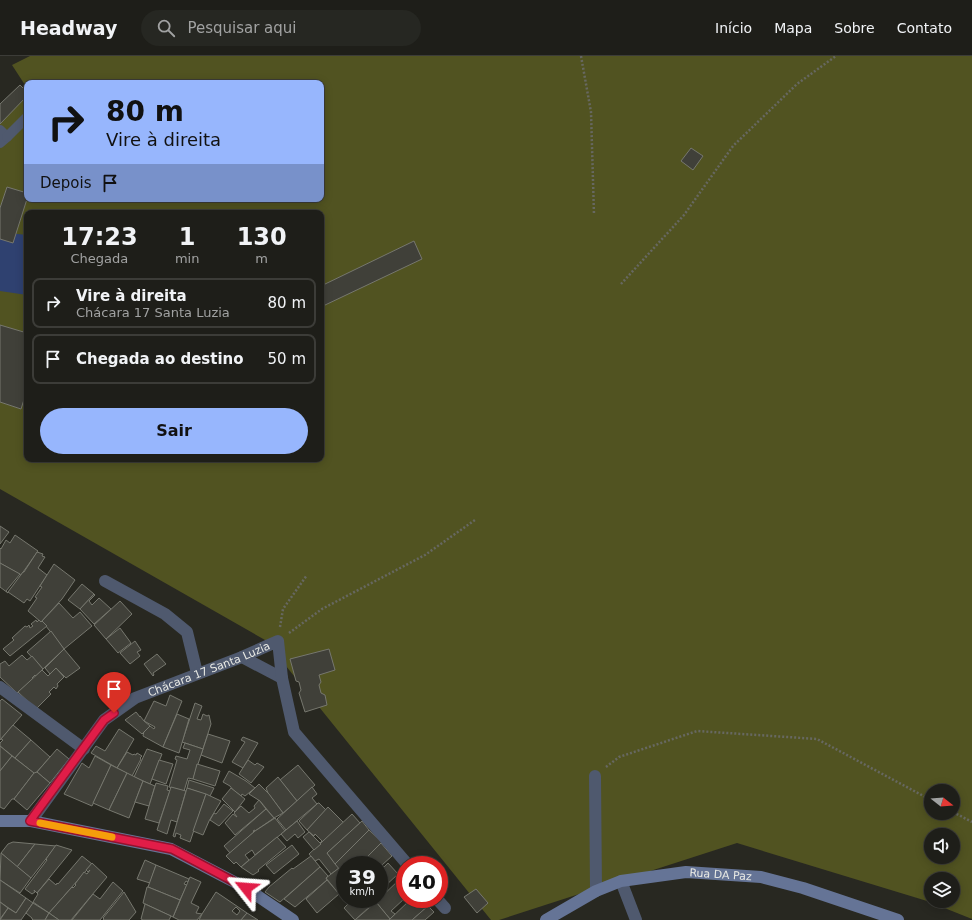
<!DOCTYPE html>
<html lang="pt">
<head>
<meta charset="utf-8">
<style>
  body { margin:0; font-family:"DejaVu Sans",sans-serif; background:#262722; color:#f1f3f6; height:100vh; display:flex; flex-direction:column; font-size:15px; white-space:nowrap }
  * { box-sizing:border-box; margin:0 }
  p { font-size:13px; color:#a1a2a2 }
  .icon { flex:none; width:22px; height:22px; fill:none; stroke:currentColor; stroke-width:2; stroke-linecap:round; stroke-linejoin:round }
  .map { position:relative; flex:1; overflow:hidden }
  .panel { position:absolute; left:24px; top:154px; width:300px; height:252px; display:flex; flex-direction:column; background:#1e1e19; border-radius:8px; box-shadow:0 2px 10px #0003,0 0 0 1px #3c3c38 }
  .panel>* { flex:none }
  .hud { position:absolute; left:24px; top:24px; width:300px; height:122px; border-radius:8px; box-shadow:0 2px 10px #0003,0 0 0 1px #3c3c38; background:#97b6fd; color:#111; overflow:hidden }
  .needle { width:26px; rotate:107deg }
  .buttons { position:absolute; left:924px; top:728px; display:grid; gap:8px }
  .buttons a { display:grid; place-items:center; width:36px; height:36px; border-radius:50%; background:#1e1e19; box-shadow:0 2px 10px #0003,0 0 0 1px #3c3c38; font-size:20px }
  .speed { position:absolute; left:336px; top:800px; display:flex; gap:8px; font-size:20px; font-weight:700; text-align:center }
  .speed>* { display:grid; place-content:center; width:52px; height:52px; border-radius:50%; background:#1e1e19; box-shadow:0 2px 10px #0003,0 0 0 1px #3c3c38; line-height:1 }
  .speed small { font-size:10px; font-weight:400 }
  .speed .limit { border:6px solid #d22; background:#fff; color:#111 }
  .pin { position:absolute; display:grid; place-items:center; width:34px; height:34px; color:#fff; margin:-41px -17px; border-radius:50% 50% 50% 0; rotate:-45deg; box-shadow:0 0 4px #0007 }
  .pin .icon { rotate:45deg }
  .me { position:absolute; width:44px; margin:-22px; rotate:298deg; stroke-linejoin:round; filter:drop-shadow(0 0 3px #0008) }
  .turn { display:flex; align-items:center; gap:14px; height:84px; padding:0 16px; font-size:18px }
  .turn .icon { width:52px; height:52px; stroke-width:2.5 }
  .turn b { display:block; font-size:28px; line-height:34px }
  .then { display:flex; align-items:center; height:38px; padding:0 16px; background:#0003; gap:8px; font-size:15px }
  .eta { display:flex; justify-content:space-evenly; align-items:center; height:68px; text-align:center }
  .eta b { font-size:24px; font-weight:700; line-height:28px }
  .primary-button { display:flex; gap:8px; margin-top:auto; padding:8px 16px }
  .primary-button a { flex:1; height:46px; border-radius:24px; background:#97b6fd; color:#111; font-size:16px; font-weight:700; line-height:46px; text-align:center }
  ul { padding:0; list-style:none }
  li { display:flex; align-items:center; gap:12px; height:50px; margin:0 8px 6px; padding:0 8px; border:2px solid #3c3c38; border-radius:8px }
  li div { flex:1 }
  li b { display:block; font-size:15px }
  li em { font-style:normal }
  header { display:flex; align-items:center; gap:24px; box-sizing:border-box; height:56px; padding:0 20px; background:#1e1e19; border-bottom:1px solid #3c3c38 }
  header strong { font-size:19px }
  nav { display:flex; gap:22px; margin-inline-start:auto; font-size:14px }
  .search { width:280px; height:36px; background:#262722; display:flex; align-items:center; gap:10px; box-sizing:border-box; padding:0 14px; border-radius:22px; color:#a1a2a2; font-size:15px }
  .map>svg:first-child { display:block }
</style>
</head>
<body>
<header>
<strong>Headway</strong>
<div class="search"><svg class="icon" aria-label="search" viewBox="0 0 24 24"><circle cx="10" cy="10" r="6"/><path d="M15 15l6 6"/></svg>Pesquisar aqui</div>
<nav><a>Início</a><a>Mapa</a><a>Sobre</a><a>Contato</a></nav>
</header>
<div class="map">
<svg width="972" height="864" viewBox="0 0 972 864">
  <rect width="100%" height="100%" fill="#282821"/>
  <!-- green -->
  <path fill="#515321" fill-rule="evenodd" d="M30 0H972V863L927 845 737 787 499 864H491L265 584 0 433V56L25 29 12 9ZM27 27H321V143H27ZM27 157H321V403H27ZM931 735H953V757H931ZM931 779H953V801H931ZM931 823H953V845H931Z"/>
  <!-- water -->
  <path fill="#2f4170" d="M0 176 27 179V239L0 235Z"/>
  <!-- building -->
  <g fill="#404039" stroke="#76776e" fill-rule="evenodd">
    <path d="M20 29 27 36V40L0 68V48Z"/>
    <path d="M691 92 703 100 693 114 681 105Z"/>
    <path d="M7 131 27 137V143L13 187 0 183V152Z"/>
    <path d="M414 185 422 203 323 250 321 246V230Z"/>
    <path d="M0 269 27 277V334L21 353 0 346Z"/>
    <path d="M0 470 9 476 0 488Z"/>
    <path d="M15 479 38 495 21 519 0 507V492L1 493 6 484 10 487Z"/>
    <path d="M37 496 43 498 42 500 45 501 38 512 47 519 30 545 27 543 24 547 8 536 23 516H24Z"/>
    <path d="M0 507 20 518 6 535 8 537 0 531Z"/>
    <path d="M54 508 75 524 62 543 41 566 28 555 37 542 35 541 42 531 40 530Z"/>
    <path d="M82 528 94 538 80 553 68 544Z"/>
    <path d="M94 538 95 539 89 545 92 549 99 542 111 553 94 568 80 553Z"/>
    <path d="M120 545 132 558 106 583 94 569Z"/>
    <path d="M59 547 73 562 80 556 92 570 64 593 42 565Z"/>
    <path d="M36 564 37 566 39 564 41 566 42 565 47 570 10 600 3 593 14 584 12 582 25 570 27 571 29 569 30 572 33 570 31 568Z"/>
    <path d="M120 572 131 587 118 597 106 583Z"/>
    <path d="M51 575 64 593 43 613 27 596Z"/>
    <path d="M135 585 141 594 137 596 140 600 130 608 120 597Z"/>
    <path d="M64 593 80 612 66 622 56 612 50 618 45 612Z"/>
    <path d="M329 593 335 614 319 619 321 626 319 629 321 637 325 639 327 649 305 656 299 637 301 634 299 626 296 625 290 603Z"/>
    <path d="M157 598 166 608 153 617 154 619 153 620 144 608Z"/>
    <path d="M22 599 27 604 32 600 43 613 36 620 35 619 32 622 33 623 17 637 0 621V608L5 605 9 610Z"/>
    <path d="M56 612 64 621 57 628 58 630 56 633 54 631 49 636 51 638 36 653 18 636 42 614 48 620Z"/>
    <path d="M170 639 182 645 163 691 143 680 144 675 150 670 154 673 155 671 144 665 154 645 166 650Z"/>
    <path d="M2 643 22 659 0 684V645Z"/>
    <path d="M195 647 202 650 197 663 201 664 203 658 207 660 209 659 211 668 203 693 182 686Z"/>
    <path d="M136 656 140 661V660L144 665 150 670 142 678 125 664Z"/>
    <path d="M177 658 189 663 179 697 163 691Z"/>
    <path d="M13 669 31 684 15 702 0 690V687L3 684 1 683Z"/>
    <path d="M119 673 134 683 117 712 91 697 96 690 105 695Z"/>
    <path d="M208 678 230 685 222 707 201 699Z"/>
    <path d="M243 681 258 687 243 712 232 706 245 686 241 684Z"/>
    <path d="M31 684 50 701 35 718 15 702Z"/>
    <path d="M185 687 203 693 193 723 188 722 184 735 169 731 177 704 175 703 176 700 187 703 190 694 183 692Z"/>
    <path d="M0 690 12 700 0 715Z"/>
    <path d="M57 693 69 703 50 727 37 716Z"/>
    <path d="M147 693 162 698 150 728 134 721Z"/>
    <path d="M127 696 133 699 134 698 136 699 137 697 142 700 140 702 141 703 132 720 117 712Z"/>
    <path d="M12 700 34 717 14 743H12L4 753 0 751V715Z"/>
    <path d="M95 700 111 709 92 750 64 738 82 707 89 712Z"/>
    <path d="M159 704 173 708 166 728 152 723Z"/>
    <path d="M248 704 255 709 257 707 264 711 251 727 239 718Z"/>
    <path d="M197 708 220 715 215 730 193 723Z"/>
    <path d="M111 709 127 717 109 754 93 747Z"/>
    <path d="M298 709 315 729 297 745 280 724Z"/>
    <path d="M229 715 246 725 255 732 245 740 242 738 241 740 233 734 230 730 223 726Z"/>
    <path d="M37 716 50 727 27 754 14 743 34 717Z"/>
    <path d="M127 717 143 725 129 762 109 754Z"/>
    <path d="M278 721 297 745 283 757 268 737 266 732Z"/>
    <path d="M189 724 214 732 210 740 187 732Z"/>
    <path d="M143 725 155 730 149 750 135 746Z"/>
    <path d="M156 727 168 730 167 734 170 735 159 767 145 763Z"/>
    <path d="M259 728 269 738 283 757 274 762 260 745 249 738Z"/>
    <path d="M171 731 186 735 177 766 171 764 167 778 157 774Z"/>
    <path d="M312 731 317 738 312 742 317 748 286 774 277 763Z"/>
    <path d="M187 732 206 738 190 786 180 782 181 779 176 777 175 781 173 780Z"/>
    <path d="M231 732 245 743 235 756 222 743Z"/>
    <path d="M206 738 221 745 209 765 203 779 193 775Z"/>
    <path d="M259 744 266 753 235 779 225 767 233 758 237 761 234 757 241 750 249 757 255 752 254 750Z"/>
    <path d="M318 747H319L326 754 307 774 299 765Z"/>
    <path d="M224 748 233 755 219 770 210 764 214 757 216 758Z"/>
    <path d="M328 751 344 767 321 788 320 787 322 785 315 778 314 780 307 774Z"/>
    <path d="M266 753 274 762 255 775V774L253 775 254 776 230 797 224 790Z"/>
    <path d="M352 758 360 767 327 797 339 812 331 818 319 803 315 805 309 798Z"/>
    <path d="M275 762 285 775 255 799 252 794 245 799 249 804 241 811 236 806 234 808 226 800 255 775Z"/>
    <path d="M297 765 305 776 298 782 295 778 287 785 281 778Z"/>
    <path d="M362 765 369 774 335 808 327 797Z"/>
    <path d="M369 774 382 786 359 809H345V820L335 808Z"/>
    <path d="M309 776 321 788 314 794 303 781Z"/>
    <path d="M277 781 286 791 258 814 259 815 253 819 241 811Z"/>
    <path d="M13 786 35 788 17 811 1 797 8 788Z"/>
    <path d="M381 787 392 800 382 809 384 811 379 816V809H359Z"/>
    <path d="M35 788 56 790 31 822 17 811Z"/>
    <path d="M56 789 72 794 37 837 34 834 35 836 32 838 25 833 47 804 46 803Z"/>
    <path d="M292 789 299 798 274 818 266 809Z"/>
    <path d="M1 797 31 822 20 837 0 824Z"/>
    <path d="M82 800 92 808 49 857 33 846 38 838 37 837 49 823 56 829 57 827 58 828Z"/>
    <path d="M311 800 320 811 280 846 265 836 269 831 292 812 293 813Z"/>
    <path d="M145 804 156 809 150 827 137 823Z"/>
    <path d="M92 807 107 821 71 864H59L49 857 72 831 73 832 76 829 75 828 84 816 87 818 90 814 88 816 86 814Z"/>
    <path d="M388 807 398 818 383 832 379 828V816Z"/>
    <path d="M156 809 189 823 188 826 186 825 184 828 187 829 180 844 148 831Z"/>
    <path d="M320 811 328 820 326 822 327 824 295 851 284 843Z"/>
    <path d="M339 812 345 820V838L343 840 340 837 339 838 326 822Z"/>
    <path d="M190 821 201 826 191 847 199 851 196 857 202 858 197 864H179L173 861Z"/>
    <path d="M402 821 405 824V842L391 855 395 858 390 863 376 846Z"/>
    <path d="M0 824 26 842 16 857 0 846Z"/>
    <path d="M327 824 339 838 317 857 306 843Z"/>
    <path d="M113 826 123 835 100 864H72L93 838 100 843Z"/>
    <path d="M379 829 386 836 379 843Z"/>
    <path d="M147 831H148L180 844 173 861 143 847Z"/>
    <path d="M476 833 488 847 477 857 464 841Z"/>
    <path d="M124 836 136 856 129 864H103L104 863 103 862 112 851Z"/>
    <path d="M216 836 222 840 247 857 241 864H199L202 858ZM236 851 240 855 237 859 232 855Z"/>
    <path d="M345 838V843H360L368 852 355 864 344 852 348 848 341 841Z"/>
    <path d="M26 842 33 847 21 864H0L8 852 16 857Z"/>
    <path d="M360 843H379L369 853Z"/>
    <path d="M411 843H422L428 850 412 864H389Z"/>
    <path d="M0 846 8 852 0 863Z"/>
    <path d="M376 846 390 863 389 864H355Z"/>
    <path d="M33 847 49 857 45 864H33L32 863V862L26 857Z"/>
    <path d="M145 848 171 860 169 864H143L141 863Z"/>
    <path d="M428 850 434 856 425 864H412Z"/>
    <path d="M49 857 59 864H45Z"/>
    <path d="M247 857 258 864H241Z"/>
  </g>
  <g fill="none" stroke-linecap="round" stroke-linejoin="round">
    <!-- path -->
    <g stroke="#676861" stroke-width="2.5" stroke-dasharray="2 2" stroke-linecap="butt">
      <path d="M581 0 591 56 594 159"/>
      <path d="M621 228 684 159 733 90 797 28 836 0"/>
      <path d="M280 571 283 553 307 519"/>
      <path d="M289 577 322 553 425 499 475 464"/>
      <path d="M606 711 619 701 697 675 817 683 931 744"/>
      <path d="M953 756 972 766"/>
    </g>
    <!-- lane -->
    <g stroke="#4f596e" stroke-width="10">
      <path d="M0 74 7 81 0 87"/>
      <path d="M7 81 27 61"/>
    </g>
    <!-- street -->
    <g stroke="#4f596e" stroke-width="12">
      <path d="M105 525 165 558 187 576 197 617"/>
      <path d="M242 601 282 622"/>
      <path d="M0 631 84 693"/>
      <path d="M595 720 596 835"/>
      <path id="s1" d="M31 765 104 664 135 642 242 601 278 585 282 622 294 676 408 809"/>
      <path d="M621 825 636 864"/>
      <path d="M437 843 445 852"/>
    </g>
    <!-- secondary -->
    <g stroke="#657496" stroke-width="12">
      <path d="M0 765H31L171 793 246 832 293 864"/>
      <path id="s2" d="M546 864 596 835 621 825 686 816 761 821 803 832 898 864"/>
    </g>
  </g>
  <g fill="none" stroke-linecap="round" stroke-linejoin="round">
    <!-- route casing -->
    <g stroke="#92132f" stroke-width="10">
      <path id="route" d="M114 657 104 664 30 765 172 793 246 832"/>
    </g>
    <!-- route -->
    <use href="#route" stroke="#e11d48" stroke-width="7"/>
    <!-- slow -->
    <path stroke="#f59e0b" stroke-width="7" d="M40 767 112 781"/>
  </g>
  <g text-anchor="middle" stroke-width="4" stroke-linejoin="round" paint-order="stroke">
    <!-- street labels -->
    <g font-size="11" fill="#e8e9e4" stroke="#282821">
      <text dy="4" stroke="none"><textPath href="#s1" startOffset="242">Chácara 17 Santa Luzia</textPath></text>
      <text dy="4" stroke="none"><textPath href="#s2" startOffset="185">Rua DA Paz</textPath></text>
    </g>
  </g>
</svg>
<div class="buttons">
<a><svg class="needle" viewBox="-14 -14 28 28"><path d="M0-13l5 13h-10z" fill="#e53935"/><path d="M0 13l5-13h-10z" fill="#a1a2a2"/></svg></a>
<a><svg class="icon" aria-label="sound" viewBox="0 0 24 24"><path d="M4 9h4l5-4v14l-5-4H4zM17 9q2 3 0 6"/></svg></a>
<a><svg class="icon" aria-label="layers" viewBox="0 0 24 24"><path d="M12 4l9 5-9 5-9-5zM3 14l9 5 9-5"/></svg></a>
</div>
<div class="speed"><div>39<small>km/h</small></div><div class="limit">40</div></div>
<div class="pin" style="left:114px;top:657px;background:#d93025"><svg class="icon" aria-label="arrive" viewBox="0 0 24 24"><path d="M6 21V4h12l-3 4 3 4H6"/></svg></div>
<svg class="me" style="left:246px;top:832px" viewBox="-20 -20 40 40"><path d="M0-17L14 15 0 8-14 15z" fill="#e11d48" stroke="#fff" stroke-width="4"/></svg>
<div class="hud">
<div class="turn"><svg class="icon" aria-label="right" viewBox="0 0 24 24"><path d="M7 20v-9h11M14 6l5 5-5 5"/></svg><div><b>80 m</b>Vire à direita</div></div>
<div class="then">Depois<svg class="icon" aria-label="arrive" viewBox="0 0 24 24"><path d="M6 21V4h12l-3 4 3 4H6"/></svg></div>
</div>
<section class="panel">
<div class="eta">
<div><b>17:23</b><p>Chegada</p></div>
<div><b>1</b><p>min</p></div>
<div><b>130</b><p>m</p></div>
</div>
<ul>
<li><svg class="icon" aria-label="right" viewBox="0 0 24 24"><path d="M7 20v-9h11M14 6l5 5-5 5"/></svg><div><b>Vire à direita</b><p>Chácara 17 Santa Luzia</p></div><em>80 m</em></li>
<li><svg class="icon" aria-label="arrive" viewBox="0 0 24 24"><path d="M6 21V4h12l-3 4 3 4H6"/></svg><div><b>Chegada ao destino</b></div><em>50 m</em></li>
</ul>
<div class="primary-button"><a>Sair</a></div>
</section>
</div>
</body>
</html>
